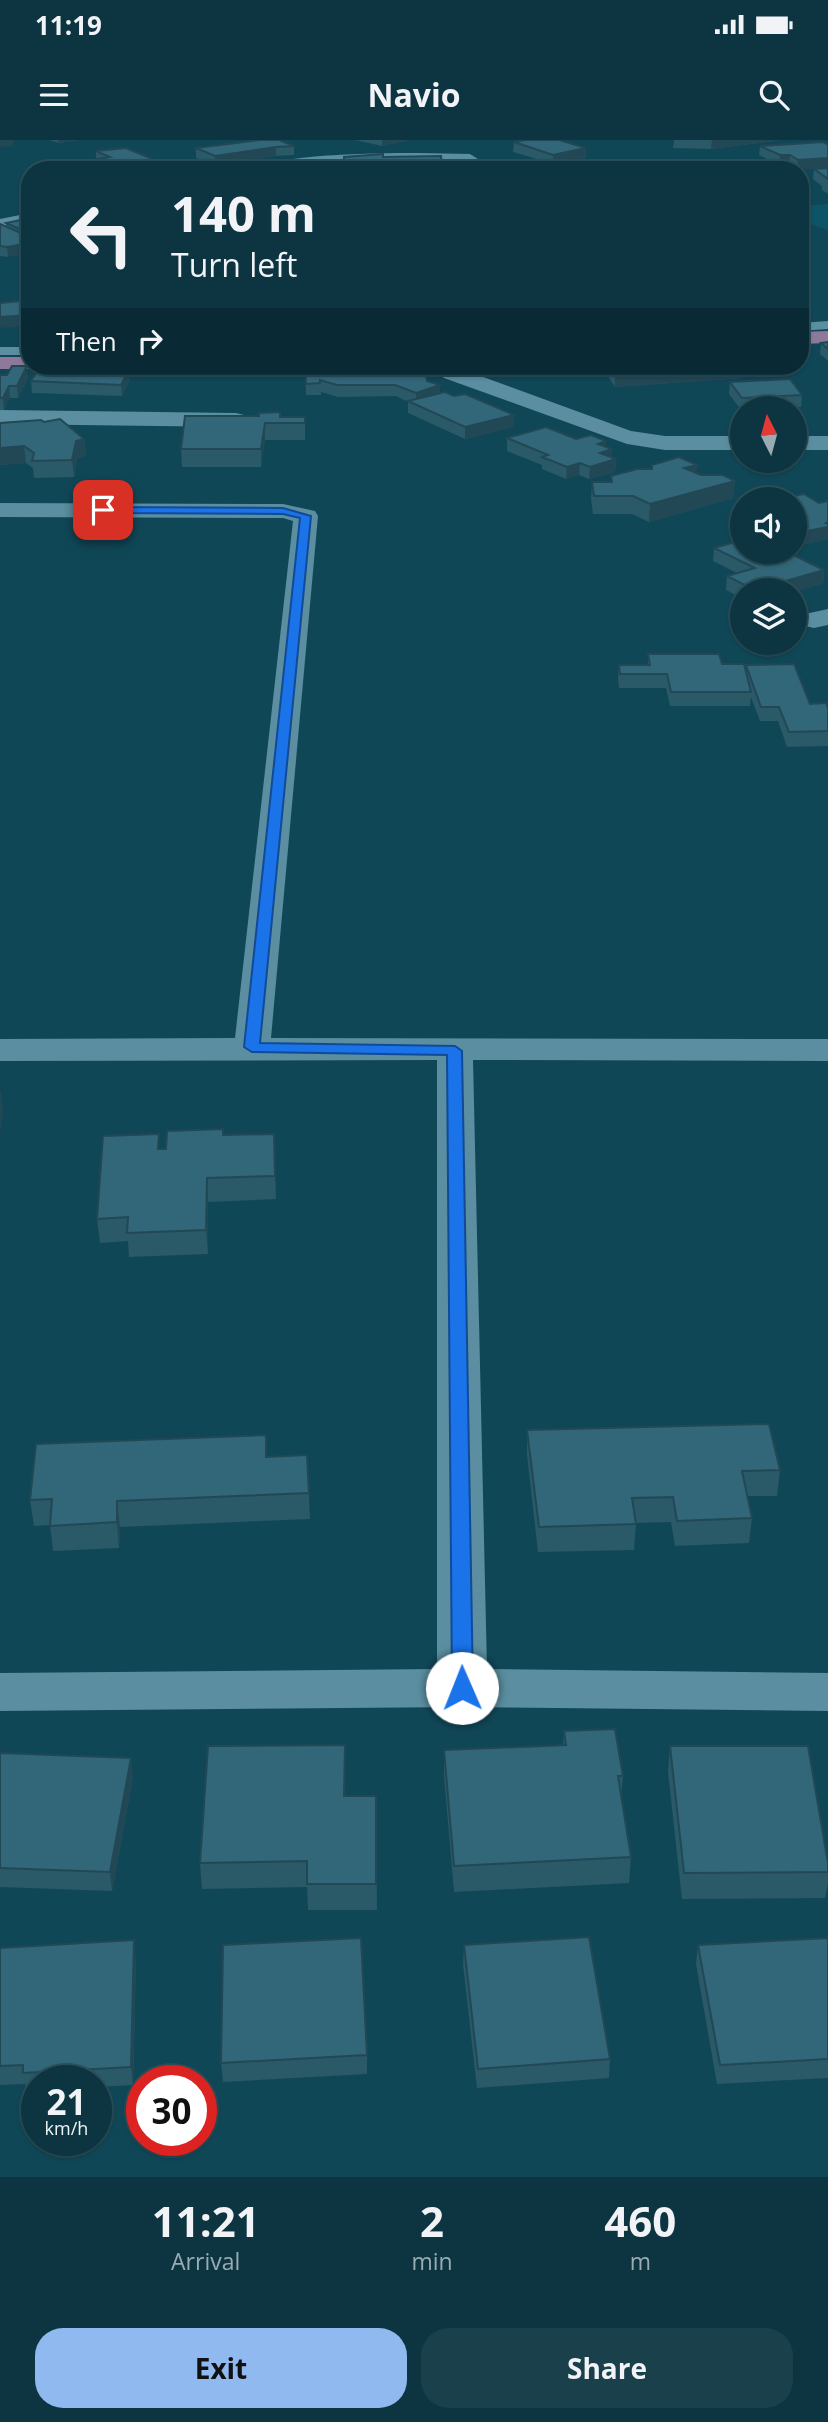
<!DOCTYPE html>
<html lang="en">
<head>
<meta charset="utf-8">
<style>
  body { margin:0; font-family:"Open Sans",sans-serif; background:#1a404c; color:#f1f3f6; height:100vh; display:flex; flex-direction:column; font-size:26px; white-space:nowrap }
  * { box-sizing:border-box; margin:0 }
  p { font-size:23px; color:#9aabb1 }
  .icon { flex:none; width:38px; height:38px; fill:none; stroke:currentColor; stroke-width:2; stroke-linecap:round; stroke-linejoin:round }
  .map { position:relative; height:2037px; overflow:hidden }
  .drawer { display:flex; flex-direction:column; background:#0c3541; flex:1 }
  .drawer>* { flex:none }
  .banner { position:absolute; left:21px; top:21px; width:788px; height:214px; border-radius:28px; box-shadow:0 2px 5px #0004,0 0 0 2px #2c505a; background:#0c3541; color:#f1f3f6; overflow:hidden }
  .needle { width:46px; rotate:354deg }
  .fabs { position:absolute; left:730px; top:256px; display:grid; gap:14px }
  .fabs a { display:grid; place-items:center; width:77px; height:77px; border-radius:50%; background:#0c3541; box-shadow:0 2px 5px #0004,0 0 0 2px #2c505a; font-size:35px }
  .speed { position:absolute; left:21px; top:1925px; display:flex; gap:14px; font-size:35px; font-weight:700; text-align:center }
  .speed>* { display:grid; place-content:center; width:91px; height:91px; border-radius:50%; background:#0c3541; box-shadow:0 2px 5px #0004,0 0 0 2px #2c505a; line-height:1 }
  .speed small { font-size:18px; font-weight:400 }
  .speed .limit { border:10px solid #d22; background:#fff; color:#111 }
  .pin { position:absolute; display:grid; place-items:center; width:60px; height:60px; color:#fff; margin:-30px; border-radius:14px; box-shadow:0 4px 10px #0006 }
  .me { position:absolute; width:77px; margin:-38px; rotate:359deg; stroke-linejoin:round; filter:drop-shadow(0 0 5px #0008) }
  .turn { display:flex; align-items:center; gap:24px; height:147px; padding:0 35px; font-size:32px }
  .turn .icon { width:91px; height:91px; stroke-width:2.5 }
  .turn b { display:block; font-size:49px; line-height:60px }
  .then { display:flex; align-items:center; height:66px; padding:0 35px; background:#0003; gap:14px; font-size:26px }
  .eta { display:flex; justify-content:space-evenly; align-items:center; height:119px; text-align:center }
  .eta b { font-size:42px; font-weight:700; line-height:49px }
  .primary-button { display:flex; gap:14px; margin-top:auto; padding:14px 35px }
  .primary-button a { flex:1; height:80px; border-radius:28px; background:#90b9f0; color:#111; font-size:28px; font-weight:700; line-height:80px; text-align:center }
  .primary-button a+a { background:#1a404c; color:#f1f3f6 }
  .status { display:flex; justify-content:space-between; align-items:center; height:49px; padding:0 35px; background:#0c3541; direction:ltr }
  .status svg { height:19px; fill:currentColor }
  header { display:flex; justify-content:space-between; align-items:center; height:91px; padding:0 35px; background:#0c3541; font-size:32px; font-weight:700 }
  .map>svg:first-child { display:block }
</style>
</head>
<body>
<div class="status"><b>11:19</b><svg viewBox="0 0 49 12"><path d="M0 12V9h3v3zM5 12V6h3v6zM10 12V3h3v9zM15 12V0h3v12zM26 1h20v11H26zM47 4h2v5h-2z"/></svg></div>
<header><svg class="icon" aria-label="menu" viewBox="0 0 24 24"><path d="M4 6h16M4 12h16M4 18h16"/></svg>Navio<svg class="icon" aria-label="search" viewBox="0 0 24 24"><circle cx="10" cy="10" r="6"/><path d="M15 15l6 6"/></svg></header>
<div class="map">
<svg width="828" height="2037" viewBox="0 0 828 2037">
  <rect width="100%" height="100%" fill="#104757"/>
  <!-- built -->
  <path fill="#0d5467" d="M828 64V90L800 81V66Z"/>
  <g fill="none" stroke-linecap="round" stroke-linejoin="round">
    <!-- lane -->
    <g fill="#5a8ea0" fill-rule="evenodd">
      <path d="M828 181V189L800 191V183Z"/>
      <rect x="0" y="207" width="30" height="8"/>
    </g>
    <!-- street -->
    <g fill="#5a8ea0" fill-rule="evenodd">
      <path d="M419 13 470 14 478 19 470 24H368L297 30H258C275 13 390 13 419 13Z"/>
      <path d="M30 73V83L0 89V79Z"/>
      <path d="M428 226H453L631 291 665 296H742V310H665L627 304 444 238Z"/>
      <path d="M0 270 236 273 244 275 247 280 244 285 236 287 0 284Z"/>
      <rect x="794" y="296" width="34" height="14"/>
      <path d="M0 363 283 364 315 371 318 376 271 898 828 899V921L473 920 487 1529 828 1533V1571L462 1567 0 1571V1533L437 1529V920L0 921V899L235 898 293 381 283 378 0 377Z"/>
      <path d="M828 469V485L814 488 805 486 801 480 805 474Z"/>
    </g>
    <!-- primary -->
    <g fill="#8e799a" fill-rule="evenodd">
      <path d="M828 191V203L800 204V192Z"/>
      <path d="M0 217H30V226H39L30 229H0Z"/>
    </g>
  </g>
  <!-- wall -->
  <g fill="#2a5968">
    <path d="M49 0H78L59 3Z"/>
    <path d="M355 0H409L382 6Z"/>
    <path d="M674 0H781L711 9 673 8Z"/>
    <path d="M514 2 586 18 553 24 513 12Z"/>
    <path d="M823 2 797 30 789 24 779 25 759 15 760 6Z"/>
    <path d="M294 6V15L276 16 216 26 196 18V8Z"/>
    <path d="M96 11 157 30H93L92 20 96 19Z"/>
    <path d="M383 17 442 25V30H344Z"/>
    <path d="M828 28V53H827L822 50V46L813 39 814 29Z"/>
    <path d="M30 78 8 117 0 116V84L6 86V83Z"/>
    <path d="M828 202V220H827L820 214 821 203Z"/>
    <path d="M601 226H743L742 238 615 247Z"/>
    <path d="M379 227 440 245V254L454 256 514 275 513 287 465 299 408 273V262L396 256 338 257 321 252V255H306L305 228Z"/>
    <path d="M0 235 28 238 18 258H10L4 270H0Z"/>
    <path d="M130 238 122 256 32 253 31 241Z"/>
    <path d="M730 242 802 255 801 267 742 268 741 270 729 254Z"/>
    <path d="M280 277H305V300H265L261 327H182L181 309Z"/>
    <path d="M44 282 84 299 86 316 77 318 74 337 34 338 33 328 26 323 0 325Z"/>
    <path d="M507 298 576 299 606 301V307L612 309V318L616 319 615 332 589 339 579 335 566 339 542 329V325L507 311Z"/>
    <path d="M652 325 696 333 701 335 735 341 733 358 649 382 632 374H593L591 359 592 342H611V336L651 329Z"/>
    <path d="M794 359 819 363 828 361V399L801 405 794 402Z"/>
    <path d="M714 408 824 430 823 444 794 450H742V458L726 450 727 436 737 433 713 421Z"/>
    <path d="M648 514 745 528 746 525 810 564 828 568V606L787 607 778 581H760L751 557 750 566H670L666 548H619L618 539 619 525H648Z"/>
    <path d="M274 994 276 1059 208 1062V1114L129 1117 128 1101 100 1103 97 1079 160 1009H166L223 995Z"/>
    <path d="M527 1290 780 1330 777 1356H747L752 1378 749 1403 675 1406 671 1382 636 1383 634 1410 538 1412 527 1315Z"/>
    <path d="M266 1295 267 1317 307 1315 310 1379 120 1387 119 1408 53 1411 50 1385 34 1386 30 1360Z"/>
    <path d="M564 1591 623 1636 621 1656 631 1717 629 1743 454 1752 444 1636V1610L563 1605Z"/>
    <path d="M345 1605V1656H376L377 1770H308L307 1747 202 1749 200 1723Z"/>
    <path d="M670 1606 828 1723V1743L825 1758 682 1759 668 1632Z"/>
    <path d="M0 1613 133 1637 112 1751 0 1747Z"/>
    <path d="M828 1798V1938L717 1944 696 1824 698 1805Z"/>
    <path d="M464 1805 610 1919 609 1938 477 1948 463 1824Z"/>
    <path d="M0 1808 136 1819 133 1945 96 1947V1941H37V1951H26L25 1944 0 1945Z"/>
    <path d="M367 1915V1934L223 1942 221 1923Z"/>
  </g>
  <!-- shaded-wall -->
  <g fill="#224855">
    <path d="M0 0H13V6L0 7Z"/>
    <path d="M58 0H78L59 3Z"/>
    <path d="M382 0H409L382 6Z"/>
    <path d="M712 0H781L711 9Z"/>
    <path d="M276 7V16L216 26 215 16Z"/>
    <path d="M586 8V18L553 24V15Z"/>
    <path d="M780 15H790L789 24 779 25Z"/>
    <path d="M828 18V28L797 30 798 20Z"/>
    <path d="M157 21V30H124L131 25Z"/>
    <path d="M30 87V97L21 99 20 89Z"/>
    <path d="M30 103V113L8 117 7 107Z"/>
    <path d="M30 175V186L0 188V177Z"/>
    <path d="M27 226 28 238 18 258 17 246Z"/>
    <path d="M743 226 742 238 615 247V235Z"/>
    <path d="M130 227V238L122 256 121 245Z"/>
    <path d="M440 245V256L416 265V253Z"/>
    <path d="M9 246 10 258 4 270 3 258Z"/>
    <path d="M514 275 513 287 465 299V287Z"/>
    <path d="M265 283V300L261 327V309Z"/>
    <path d="M84 299 86 316 77 318 74 337 72 320 76 301Z"/>
    <path d="M606 301V311L612 309V321L616 319 615 332 589 339 590 327 598 304Z"/>
    <path d="M24 306 26 323 0 325V308Z"/>
    <path d="M580 323 579 335 566 339 567 327Z"/>
    <path d="M697 325 696 342 684 328Z"/>
    <path d="M735 341 733 358 649 382 650 364Z"/>
    <path d="M828 382V399L801 405 802 392Z"/>
    <path d="M824 430 823 444 794 452V450H752V449Z"/>
    <path d="M1 949 3 972 0 993V953Z"/>
    <path d="M207 1038 208 1062V1114L206 1090Z"/>
    <path d="M117 1361 120 1387 119 1408 117 1382Z"/>
    <path d="M131 1618 133 1637 112 1751 110 1732Z"/>
    <path d="M134 1800 136 1819 133 1945 131 1927Z"/>
  </g>
  <!-- building -->
  <g fill="#316779" stroke="#224855" stroke-width="2">
    <path d="M260 0H279L294 6 276 7 215 16 196 8Z"/>
    <path d="M526 0H559L586 8 553 15 514 2Z"/>
    <path d="M823 2 828 5V18L798 20 790 15H780L760 6Z"/>
    <path d="M126 8 157 21 131 25 136 28 124 30H114L92 20 110 17 96 11Z"/>
    <path d="M383 14V17L441 16 442 25H392L393 30H344V17Z"/>
    <path d="M828 28V39L814 29Z"/>
    <path d="M30 78V87L20 89 6 83Z"/>
    <path d="M0 84 30 97V103L7 107 0 106Z"/>
    <path d="M30 160V175L0 177V163Z"/>
    <path d="M828 202V209L821 203Z"/>
    <path d="M12 226H27L17 246H9L3 258H0V235H7Z"/>
    <path d="M58 226H76L130 227 121 245 31 241 36 233 53 234Z"/>
    <path d="M328 226H379V227H393L394 231 425 230 427 241 440 245 416 253 395 245H337L320 240V243L306 244 305 228H328Z"/>
    <path d="M609 226H743L615 235Z"/>
    <path d="M790 239 802 255 742 258 730 242Z"/>
    <path d="M445 252 454 256 465 254 514 275 465 287 408 261Z"/>
    <path d="M280 272V277H305V283H265L261 309H181L185 276H259V273Z"/>
    <path d="M60 279 84 299 76 301 72 320 32 321 34 313 24 306 0 308V283L41 280 44 282Z"/>
    <path d="M546 287 576 299 591 295 606 301 598 304 612 309 600 313 616 319 590 327 580 323 567 327 542 317 548 315 507 298Z"/>
    <path d="M679 317 697 325 684 328 701 335H723L735 341 650 364 633 356H594L592 342H612L611 336 637 329H652V325Z"/>
    <path d="M804 354 819 363 828 361V382L826 383 828 384V387L802 392 794 388V359H778Z"/>
    <path d="M742 400V411H785L824 430 782 442 752 449 727 436 755 428 714 408Z"/>
    <path d="M648 514H719L722 524H744L751 552H671L667 534H620L619 525H650Z"/>
    <path d="M794 524 810 564 826 563 828 568V591L789 592 779 567H761L746 525Z"/>
    <path d="M223 989V995L274 994 275 1036 207 1038 206 1090 127 1093 128 1077 97 1079 103 996 159 994 158 1009H166L167 991Z"/>
    <path d="M769 1284 780 1330 742 1331 752 1378 677 1381 673 1357 632 1358 636 1384 539 1387 527 1290Z"/>
    <path d="M266 1295V1317L307 1315 309 1353 117 1361V1382L50 1386 52 1359 30 1360 36 1304Z"/>
    <path d="M615 1589 623 1636H618L631 1717 454 1726 444 1610 566 1605 564 1591Z"/>
    <path d="M345 1605 344 1656H376V1744H307V1721L200 1723 208 1606Z"/>
    <path d="M670 1606H808L828 1723V1732L684 1733Z"/>
    <path d="M0 1613 131 1618 110 1732 0 1728Z"/>
    <path d="M589 1797 610 1919 478 1929 464 1805Z"/>
    <path d="M361 1798 367 1915 221 1923 223 1805Z"/>
    <path d="M828 1798V1919L720 1925 698 1805Z"/>
    <path d="M134 1800 131 1927 23 1933V1925L0 1926V1808Z"/>
  </g>
  <!-- route -->
  <path fill="#1a73e8" stroke="#114b97" stroke-width="2" d="M103 367 283 368 311 376 260 903 455 906 462 911 473 1548 470 1554 462 1556 455 1554 452 1548 447 915 252 912 244 907 300 378 283 374 99 373 98 370Z"/>
</svg>
<div class="fabs">
<a><svg class="needle" viewBox="-14 -14 28 28"><path d="M0-13l5 13h-10z" fill="#e53935"/><path d="M0 13l5-13h-10z" fill="#9aabb1"/></svg></a>
<a><svg class="icon" aria-label="sound" viewBox="0 0 24 24"><path d="M4 9h4l5-4v14l-5-4H4zM17 9q2 3 0 6"/></svg></a>
<a><svg class="icon" aria-label="layers" viewBox="0 0 24 24"><path d="M12 4l9 5-9 5-9-5zM3 14l9 5 9-5"/></svg></a>
</div>
<div class="speed"><div>21<small>km/h</small></div><div class="limit">30</div></div>
<div class="pin" style="left:103px;top:370px;background:#d93025"><svg class="icon" aria-label="arrive" viewBox="0 0 24 24"><path d="M6 21V4h12l-3 4 3 4H6"/></svg></div>
<svg class="me" style="left:462px;top:1548px" viewBox="-20 -20 40 40"><circle r="19" fill="#fff"/><path d="M0-13L10 11 0 6-10 11z" fill="#1a73e8"/></svg>
<div class="banner">
<div class="turn"><svg class="icon" aria-label="left" viewBox="0 0 24 24"><path d="M17 20v-9H6M10 6l-5 5 5 5"/></svg><div><b>140 m</b>Turn left</div></div>
<div class="then">Then<svg class="icon" aria-label="right" viewBox="0 0 24 24"><path d="M7 20v-9h11M14 6l5 5-5 5"/></svg></div>
</div>
</div>
<section class="drawer">
<div class="eta">
<div><b>11:21</b><p>Arrival</p></div>
<div><b>2</b><p>min</p></div>
<div><b>460</b><p>m</p></div>
</div>
<div class="primary-button"><a>Exit</a><a>Share</a></div>
</section>
</body>
</html>
